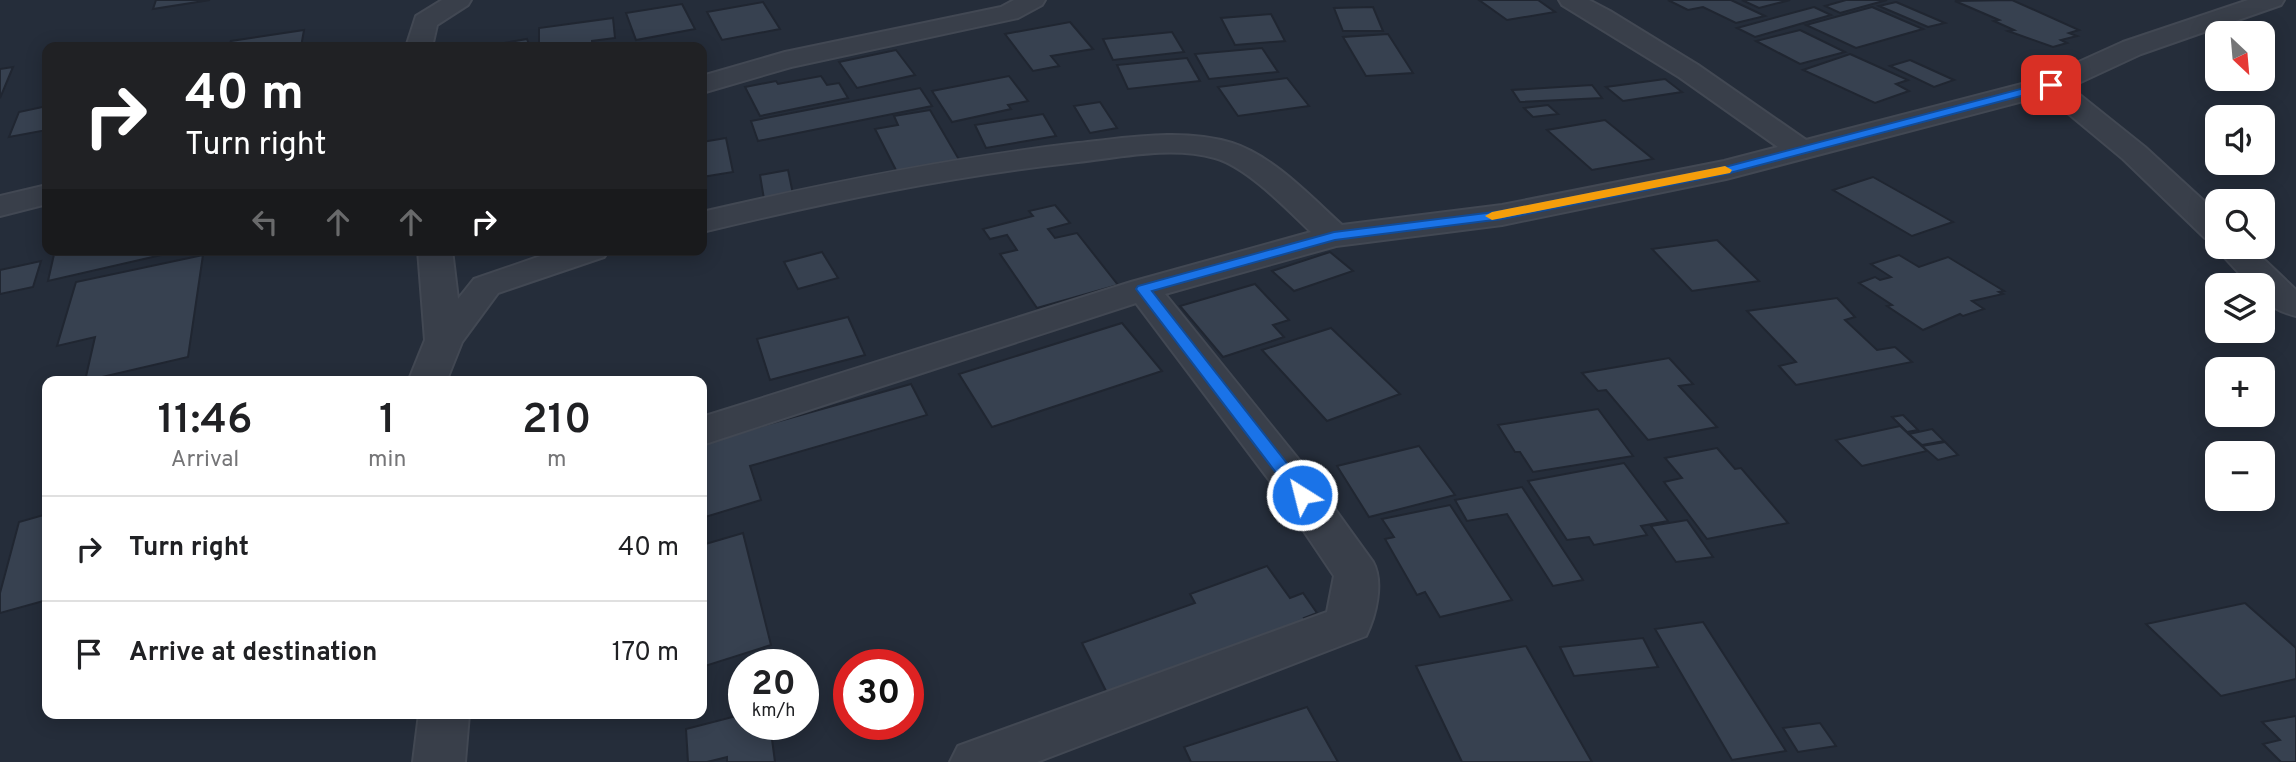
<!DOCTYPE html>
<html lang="en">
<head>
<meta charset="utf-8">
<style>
  body { margin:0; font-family:Overpass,sans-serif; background:#f2f2f2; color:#202124; height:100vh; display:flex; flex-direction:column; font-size:26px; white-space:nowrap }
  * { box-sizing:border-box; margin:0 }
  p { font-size:23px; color:#757577 }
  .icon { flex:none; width:38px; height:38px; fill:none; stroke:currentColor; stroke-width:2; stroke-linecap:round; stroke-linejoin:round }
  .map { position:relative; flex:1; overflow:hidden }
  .panel { position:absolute; left:42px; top:376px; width:665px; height:343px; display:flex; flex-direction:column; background:#fff; border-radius:14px; box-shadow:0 4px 18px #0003 }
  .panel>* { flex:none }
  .top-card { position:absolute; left:42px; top:42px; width:665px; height:214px; border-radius:14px; box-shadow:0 4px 18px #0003; background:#202124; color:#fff; overflow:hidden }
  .needle { width:46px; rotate:154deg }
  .buttons { position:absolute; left:2205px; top:21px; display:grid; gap:14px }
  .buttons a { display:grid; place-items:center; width:70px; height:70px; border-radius:14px; background:#fff; box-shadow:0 4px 18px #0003; font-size:35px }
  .speed { position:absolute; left:728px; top:649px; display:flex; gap:14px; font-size:35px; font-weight:700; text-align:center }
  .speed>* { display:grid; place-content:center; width:91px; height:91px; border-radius:50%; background:#fff; box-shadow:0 4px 18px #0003; line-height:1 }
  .speed small { font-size:18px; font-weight:400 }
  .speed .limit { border:10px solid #d22; background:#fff; color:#111 }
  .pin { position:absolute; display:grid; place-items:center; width:60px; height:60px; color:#fff; margin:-30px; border-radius:14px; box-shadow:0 4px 10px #0006 }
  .me { position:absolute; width:77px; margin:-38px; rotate:324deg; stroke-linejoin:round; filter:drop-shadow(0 0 5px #0008) }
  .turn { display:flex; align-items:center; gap:24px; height:147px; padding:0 28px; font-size:32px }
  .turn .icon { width:91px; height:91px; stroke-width:2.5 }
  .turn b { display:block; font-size:49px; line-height:60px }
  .lanes { display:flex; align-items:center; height:66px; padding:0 28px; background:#0003; justify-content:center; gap:35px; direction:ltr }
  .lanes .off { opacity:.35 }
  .eta { display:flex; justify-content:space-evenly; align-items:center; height:119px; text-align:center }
  .eta b { font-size:42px; font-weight:600; line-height:49px }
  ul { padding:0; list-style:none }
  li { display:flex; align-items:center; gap:21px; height:105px; padding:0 28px; border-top:2px solid #e0e0e0 }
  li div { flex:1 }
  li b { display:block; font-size:26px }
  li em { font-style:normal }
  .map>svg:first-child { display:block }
</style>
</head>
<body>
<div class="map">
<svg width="2296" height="762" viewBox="0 0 2296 762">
  <rect width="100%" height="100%" fill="#252d3a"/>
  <!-- building -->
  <g fill="#374150" stroke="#202631" stroke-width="2">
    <path d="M156 0H210L153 9Z"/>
    <path d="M1479 0H1538L1555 12 1507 20Z"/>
    <path d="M1668 0H1731L1765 16 1736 23 1703 7 1688 10Z"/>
    <path d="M1742 0H1790L1759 8Z"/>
    <path d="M1846 0H1887L1840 13 1825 6Z"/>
    <path d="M2012 0 2079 30 2069 33 2077 36 2061 40 2067 43 2053 47 2008 31 2014 30 1994 21 1999 20 1955 1Z"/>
    <path d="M763 2 780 29 722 40 707 12Z"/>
    <path d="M1896 2 1945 23 1928 27 1879 6Z"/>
    <path d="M682 4 695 29 636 40 626 13Z"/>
    <path d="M1373 7 1383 31H1343L1334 8Z"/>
    <path d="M1814 7 1831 15 1755 37 1737 28Z"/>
    <path d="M1872 7 1923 29 1856 48 1806 25Z"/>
    <path d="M1271 14 1285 41 1235 45 1221 18Z"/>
    <path d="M613 18 615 38 592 41V47H539V28Z"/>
    <path d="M1070 22 1093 49 1051 56 1059 66 1033 71 1005 34Z"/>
    <path d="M304 30 301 47H228L231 41Z"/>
    <path d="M1800 30 1845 52 1800 64 1756 41Z"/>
    <path d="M1172 32 1184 52 1113 60 1103 39Z"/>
    <path d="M1388 34 1413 73 1366 76 1343 37Z"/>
    <path d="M527 39 530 47H481Z"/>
    <path d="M1262 48 1278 72 1209 79 1195 54Z"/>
    <path d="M896 50 915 75 857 88 839 62Z"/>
    <path d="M1850 54 1908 80 1896 84 1909 91 1875 103 1803 70Z"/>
    <path d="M1187 58 1200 81 1128 89 1117 65Z"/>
    <path d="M1910 60 1954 80 1934 87 1890 66Z"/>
    <path d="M13 67 0 98V69Z"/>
    <path d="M821 76 827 85 839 83 848 98 760 116 745 87 776 81 778 84Z"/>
    <path d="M1009 76 1028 101 1008 105 1011 109 952 122 932 91Z"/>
    <path d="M1287 78 1309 106 1238 116 1218 87Z"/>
    <path d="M1665 79 1682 92 1623 101 1606 87Z"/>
    <path d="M1592 85 1602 98 1520 102 1512 90Z"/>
    <path d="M920 88 932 106 758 141 751 121Z"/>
    <path d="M1100 102 1117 128 1090 133 1074 106Z"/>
    <path d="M1548 105 1558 114 1533 117 1524 108Z"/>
    <path d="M47 106V130L9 137 19 112Z"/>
    <path d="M930 110 961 163 899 176 875 129 898 125 894 116Z"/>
    <path d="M1043 114 1056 136 986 148 975 125Z"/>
    <path d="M1605 120 1653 159 1592 170 1547 130Z"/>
    <path d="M726 138 733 172 702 177V142Z"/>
    <path d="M788 170 793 194 764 199 760 175Z"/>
    <path d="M1873 177 1953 222 1912 236 1833 190Z"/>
    <path d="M1055 205 1070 223 1048 229 1055 238 1077 233 1118 285 1037 308 1000 254 1017 250 1007 235 990 239 983 229 1033 216 1029 211Z"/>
    <path d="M1717 240 1759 281 1692 291 1652 249Z"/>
    <path d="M55 250H183L48 281Z"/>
    <path d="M822 252 838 278 798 289 784 262Z"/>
    <path d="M1330 252 1353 271 1294 291 1272 271Z"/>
    <path d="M203 255 188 357 85 381 95 337 57 346 76 282Z"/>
    <path d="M1899 255 1919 267 1948 257 2004 291 1999 292 2003 294 1972 301 1984 309 1963 316 1960 314 1923 330 1887 306 1892 305 1859 283 1875 277 1880 280 1891 277 1871 264Z"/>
    <path d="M41 261 33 287 0 294V270Z"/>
    <path d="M1255 284 1289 320 1273 325 1284 337 1223 357 1180 306Z"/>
    <path d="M1837 298 1855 317 1845 320 1877 350 1895 347 1912 362 1796 385 1779 366 1796 362 1747 311Z"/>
    <path d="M848 317 865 355 770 380 757 339Z"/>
    <path d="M1122 323 1162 371 992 427 959 374Z"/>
    <path d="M1331 328 1400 394 1327 421 1262 350Z"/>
    <path d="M1669 358 1693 384 1679 386 1717 427 1648 440 1606 390 1598 391 1582 373Z"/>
    <path d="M911 384 927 415 750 466 761 500 702 518V443Z"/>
    <path d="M1598 409 1633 456 1533 472 1520 452H1515L1498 425Z"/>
    <path d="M1903 415 1918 430 1907 432 1892 417Z"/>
    <path d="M1900 426 1927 451 1862 466 1836 440Z"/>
    <path d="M1932 429 1944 441 1922 445 1909 434Z"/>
    <path d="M1945 442 1958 455 1938 460 1922 446Z"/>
    <path d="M1419 446 1455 495 1369 517 1337 466Z"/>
    <path d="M1717 448 1735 469 1741 468 1788 523 1707 539 1664 482 1682 478 1665 458Z"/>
    <path d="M1624 463 1668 521 1641 526 1647 535 1594 545 1589 537 1567 540 1528 481Z"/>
    <path d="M1522 487 1583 580 1553 586 1507 514 1467 521 1455 500Z"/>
    <path d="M1450 505 1512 600 1440 617 1425 592 1417 595 1385 539 1394 537 1382 519Z"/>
    <path d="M47 514V600L0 613V593L19 522Z"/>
    <path d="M1687 520 1713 557 1676 562 1651 526Z"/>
    <path d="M743 533 771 645 702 667V545Z"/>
    <path d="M1267 566 1290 598 1303 593 1317 613 1304 618 1319 641 1118 715 1082 643 1195 603 1190 594Z"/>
    <path d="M2245 603 2296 648V679L2221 696 2146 624Z"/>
    <path d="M1703 622 1786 751 1732 760 1655 629Z"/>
    <path d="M1643 638 1658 667 1574 676 1560 647Z"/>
    <path d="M1526 646 1592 762H1462L1416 666Z"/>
    <path d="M1307 707 1338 762H1191L1184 747Z"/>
    <path d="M744 714V724H770L775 762H727V757L707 762H688L686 729Z"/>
    <path d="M2296 716V762H2281L2263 744 2280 740 2262 722Z"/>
    <path d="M1820 723 1836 746 1798 752 1783 728Z"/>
  </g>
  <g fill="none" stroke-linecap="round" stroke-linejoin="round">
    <!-- street casing -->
    <g stroke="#424853" stroke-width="4">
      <g id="street">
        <path d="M442 0H471L468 5 437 25 432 47H406L416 16Z"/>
        <path d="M1014 0H1045L1042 5 1018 18 791 67 702 93V76L785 52 1001 7Z"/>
        <path d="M1559 0H1589L1610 11 1698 65 1806 140 2041 79 2123 42 2248 0H2284L2281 5 2141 54 2070 87 2145 147 2217 213V241L2205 238 2123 159 2046 95 1726 179 1502 225 1336 246 1165 294 1303 465 1373 562C1384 582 1376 616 1366 636L1037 762H950L958 746 1327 612 1334 576 1273 485 1136 303 702 445V417L1131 282 1311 232C1287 209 1247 167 1215 158 1171 146 1122 157 1078 162 950 176 827 202 702 232V212C827 183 951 158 1078 143 1128 138 1182 128 1232 143 1273 156 1310 196 1342 225L1502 205 1724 161 1778 147 1679 77 1562 5Z"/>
        <path d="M47 185V204L0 216V196Z"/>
        <path d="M2217 244V247H2251L2296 290V316C2284 313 2272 308 2263 299V285H2250L2215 247Z"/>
        <path d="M418 250H452L458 299 474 279 558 250H609L604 257 498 293 462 342 446 382H408L425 340Z"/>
        <path d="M419 714H469L465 762H413Z"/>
      </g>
    </g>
    <!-- street -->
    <use href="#street" fill="#393f4a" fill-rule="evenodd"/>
  </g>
  <!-- route -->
  <path fill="#1a73e8" stroke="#114b97" stroke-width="2" d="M2051 81 2055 82V87L1726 174 1502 219 1335 240 1152 291 1308 490 1311 495 1308 499H1296L1136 289 1138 286 1334 232 1502 211 1725 167Z"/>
  <!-- slow -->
  <path fill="#f59e0b" d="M1725 166 1732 170 1730 173 1492 220 1485 216 1492 212Z"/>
</svg>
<div class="buttons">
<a><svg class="needle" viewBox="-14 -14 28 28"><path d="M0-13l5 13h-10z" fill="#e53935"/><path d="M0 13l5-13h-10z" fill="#757577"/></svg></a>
<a><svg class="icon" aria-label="sound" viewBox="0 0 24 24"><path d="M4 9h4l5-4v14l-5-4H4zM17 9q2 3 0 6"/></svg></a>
<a><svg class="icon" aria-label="search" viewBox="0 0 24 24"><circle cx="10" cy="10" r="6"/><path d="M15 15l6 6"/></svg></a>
<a><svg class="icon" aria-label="layers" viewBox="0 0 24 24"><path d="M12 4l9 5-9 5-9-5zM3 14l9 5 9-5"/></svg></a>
<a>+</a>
<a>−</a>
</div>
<div class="speed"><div>20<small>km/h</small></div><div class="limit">30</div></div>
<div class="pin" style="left:2051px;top:85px;background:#d93025"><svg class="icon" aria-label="arrive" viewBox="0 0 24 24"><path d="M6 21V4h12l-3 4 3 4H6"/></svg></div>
<svg class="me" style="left:1302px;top:495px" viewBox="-20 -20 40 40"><circle r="17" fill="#1a73e8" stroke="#fff" stroke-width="3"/><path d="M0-11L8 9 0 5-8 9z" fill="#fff"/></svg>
<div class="top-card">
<div class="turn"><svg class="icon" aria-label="right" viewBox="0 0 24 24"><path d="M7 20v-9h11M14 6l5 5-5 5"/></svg><div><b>40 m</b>Turn right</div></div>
<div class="lanes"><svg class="icon off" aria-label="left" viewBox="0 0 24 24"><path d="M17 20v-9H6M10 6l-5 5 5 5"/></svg><svg class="icon off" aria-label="ahead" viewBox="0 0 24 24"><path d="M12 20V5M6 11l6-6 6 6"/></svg><svg class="icon off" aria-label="ahead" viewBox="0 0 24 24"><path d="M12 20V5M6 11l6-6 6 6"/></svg><svg class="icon" aria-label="right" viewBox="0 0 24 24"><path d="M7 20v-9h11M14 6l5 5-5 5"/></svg></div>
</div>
<section class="panel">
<div class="eta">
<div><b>11:46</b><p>Arrival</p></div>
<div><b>1</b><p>min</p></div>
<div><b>210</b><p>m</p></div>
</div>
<ul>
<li><svg class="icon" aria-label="right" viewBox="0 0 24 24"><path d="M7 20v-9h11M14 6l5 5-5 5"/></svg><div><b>Turn right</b></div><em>40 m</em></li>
<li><svg class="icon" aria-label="arrive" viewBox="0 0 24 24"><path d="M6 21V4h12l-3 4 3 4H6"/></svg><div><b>Arrive at destination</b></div><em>170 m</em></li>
</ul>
</section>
</div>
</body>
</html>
